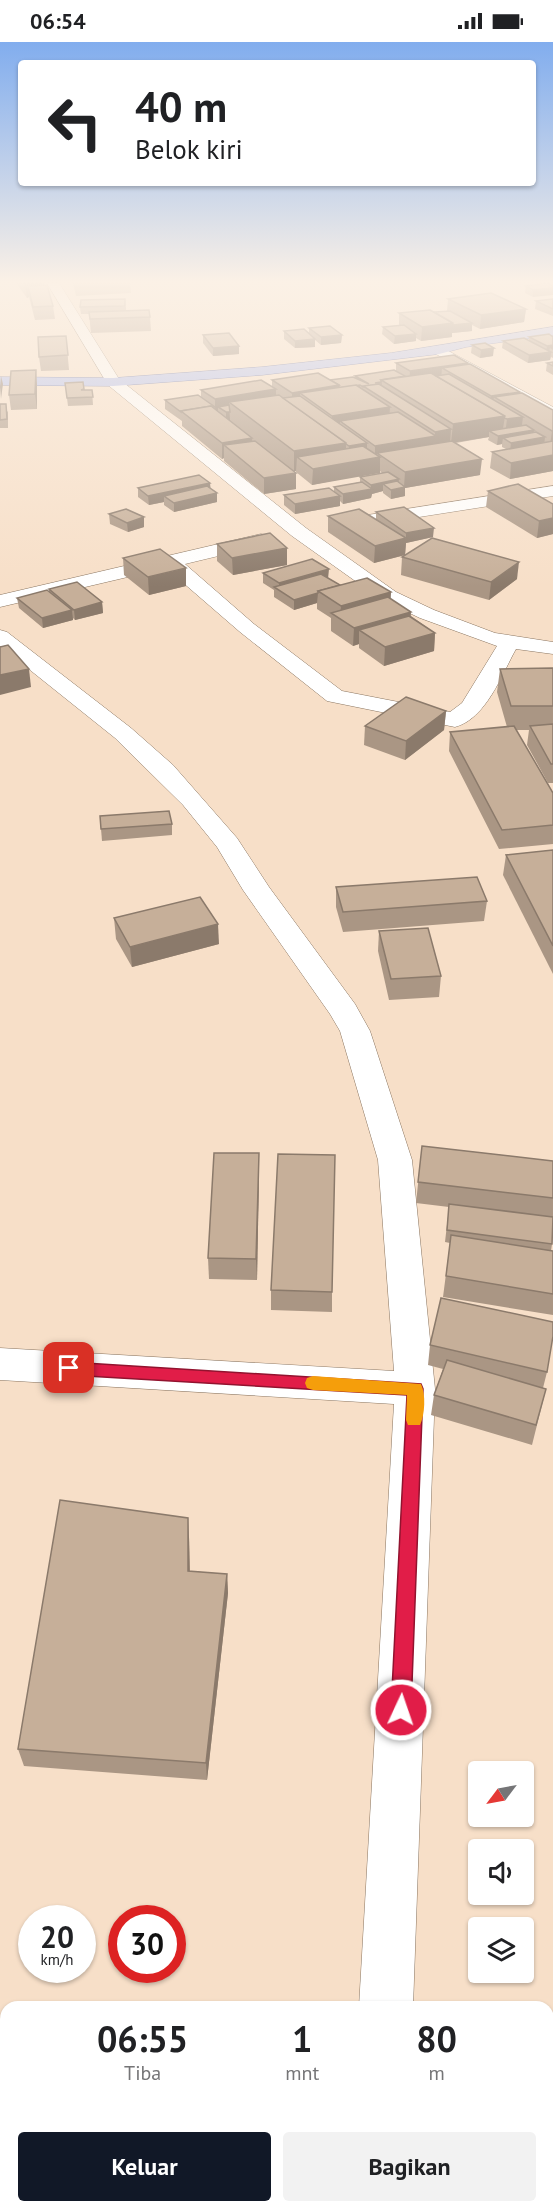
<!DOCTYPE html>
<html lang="id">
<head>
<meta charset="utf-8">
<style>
  body { margin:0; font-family:"PT Sans",sans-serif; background:#f2f2f2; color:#202124; height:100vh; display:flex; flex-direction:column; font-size:22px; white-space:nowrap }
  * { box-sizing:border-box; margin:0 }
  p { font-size:20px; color:#757577 }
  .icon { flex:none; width:33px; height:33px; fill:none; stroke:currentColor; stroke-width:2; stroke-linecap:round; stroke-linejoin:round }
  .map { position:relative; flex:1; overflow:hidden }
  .drawer { position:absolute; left:0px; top:1959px; width:554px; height:212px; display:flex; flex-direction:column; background:#fff; border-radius:18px 18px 0 0; box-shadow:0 2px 4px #0004 }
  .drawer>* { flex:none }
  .banner { position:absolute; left:18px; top:18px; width:518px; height:126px; border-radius:6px; box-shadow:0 2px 4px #0004; background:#fff; color:#202124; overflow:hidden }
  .needle { width:39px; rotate:238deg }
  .tools { position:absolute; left:468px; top:1719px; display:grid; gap:12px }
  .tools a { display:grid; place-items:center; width:66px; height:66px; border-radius:6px; background:#fff; box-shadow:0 2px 4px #0004; font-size:30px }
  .speed { position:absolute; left:18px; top:1863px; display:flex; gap:12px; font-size:30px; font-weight:700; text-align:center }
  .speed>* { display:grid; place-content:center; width:78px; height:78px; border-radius:50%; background:#fff; box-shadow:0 2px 4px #0004; line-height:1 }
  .speed small { font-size:15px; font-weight:400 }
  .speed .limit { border:9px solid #d22; background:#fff; color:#111 }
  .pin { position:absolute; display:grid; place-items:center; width:51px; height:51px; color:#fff; margin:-26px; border-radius:12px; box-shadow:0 3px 9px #0006 }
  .me { position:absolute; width:66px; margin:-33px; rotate:3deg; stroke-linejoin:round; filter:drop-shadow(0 0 4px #0008) }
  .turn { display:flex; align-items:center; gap:21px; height:126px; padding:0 18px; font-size:27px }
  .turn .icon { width:78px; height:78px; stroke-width:2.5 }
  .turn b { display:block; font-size:42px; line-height:51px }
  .eta { display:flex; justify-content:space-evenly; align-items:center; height:102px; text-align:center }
  .eta b { font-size:36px; font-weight:600; line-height:42px }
  .action { display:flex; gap:12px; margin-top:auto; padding:12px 18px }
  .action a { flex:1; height:69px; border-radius:6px; background:#111827; color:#fff; font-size:24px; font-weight:600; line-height:69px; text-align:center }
  .action a+a { background:#f2f2f2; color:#202124 }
  .status { display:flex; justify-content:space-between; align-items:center; height:42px; padding:0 30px; background:#fff; direction:ltr }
  .status svg { height:16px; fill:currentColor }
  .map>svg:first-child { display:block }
</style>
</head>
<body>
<div class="status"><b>06:54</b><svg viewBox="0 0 49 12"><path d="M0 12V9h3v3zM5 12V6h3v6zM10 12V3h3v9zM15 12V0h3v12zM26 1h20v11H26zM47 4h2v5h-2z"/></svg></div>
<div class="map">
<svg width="553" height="2170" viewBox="0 0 553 2170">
  <rect width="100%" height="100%" fill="#f7dfc8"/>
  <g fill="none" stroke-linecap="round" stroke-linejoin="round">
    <!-- minor casing -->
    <g stroke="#8a7560" stroke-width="1">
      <g id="minor">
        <path d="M47 241H59L119 337 306 486 396 550 434 568 495 591 553 600V612L516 607C502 632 486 677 455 685L327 659 240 590 166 526 0 565V553L261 492 268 494 270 498 268 502 185 522 254 582 342 649 450 670 462 661 497 604 420 576 382 558 292 494 108 343Z"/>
        <path d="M439 304 553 365V376L434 311 432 308Z"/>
        <path d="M553 444V454L368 483 359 478 368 473Z"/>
        <path d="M0 588 7 590 131 686 173 723 237 796 269 845 355 962 370 989 412 1118 435 1347 413 1965H359L394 1362 0 1338V1306L394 1329 378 1118 340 989 330 972 243 848 217 805 183 763 115 696 0 604Z"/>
        <rect x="337" y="2164" width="60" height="6"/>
      </g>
    </g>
    <!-- primary casing -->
    <g stroke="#525f98" stroke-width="1">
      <path id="primary" d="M553 285V293L466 305 439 312 262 333 113 344 0 343V335L113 336 262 325 391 311Z"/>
    </g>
    <!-- minor -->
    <use href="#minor" fill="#fff" fill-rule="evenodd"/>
    <!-- primary -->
    <use href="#primary" fill="#acbbf1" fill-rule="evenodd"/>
  </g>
  <!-- wall -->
  <g fill="#aa9684">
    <path d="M16 241H44L53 264 55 277 35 278 29 255 27 256Z"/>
    <path d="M73 241H130L131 251 76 254Z"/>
    <path d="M548 241 533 255 525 251 526 244Z"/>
    <path d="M448 257 526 267 524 280 480 287 472 283V289L452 291V295L421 299 416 296V299L394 302 382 292 383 285 399 283V271L434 270 447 269Z"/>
    <path d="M553 257V274L535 267 536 259Z"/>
    <path d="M81 258 126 265V269L150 275 151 289 91 291 89 272H81L80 265Z"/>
    <path d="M309 286 342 293 341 301 321 303 315 298V305L295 306 284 297V289L309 292Z"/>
    <path d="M203 293 239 312 213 314 203 301Z"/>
    <path d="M66 294 69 328 41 329 39 315Z"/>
    <path d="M529 295H553V316L551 315 550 318 528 321 502 306 503 299 529 298Z"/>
    <path d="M472 303 493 314 480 316 471 311Z"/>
    <path d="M553 320V333L546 329 547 321Z"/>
    <path d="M396 321 468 322 520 350V351L553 368V429L510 437 490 426 492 410 506 407 502 405V402L497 403 488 398 489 395 456 401 480 433 405 446V454L391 457 383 451V449L372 452 371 456 343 462 340 459V464L295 472 284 463V453L334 449V445L360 440V435L382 431 380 429 312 443 296 430V429H294L296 431V447L264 452 224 419V416L222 417 182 384V379L165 367V358L201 355V348L272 345V338H330L355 336V334L396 329Z"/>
    <path d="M65 341 85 348H92L93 363 68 364Z"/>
    <path d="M37 342V367L11 368 9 353Z"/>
    <path d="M0 362 8 370V386H0Z"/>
    <path d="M138 446H210L217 451V460L174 470 164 463V460L149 463 138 455Z"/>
    <path d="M488 449 553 462V492L537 496 486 465Z"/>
    <path d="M376 470 433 495 406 501 405 513 374 521 328 490V474L376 478Z"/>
    <path d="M109 472 144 485 128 490 110 482Z"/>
    <path d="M217 502 287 506V523L233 533 217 519Z"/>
    <path d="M402 515 517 537 489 558 401 533Z"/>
    <path d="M123 516 186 544 149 553 124 533Z"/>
    <path d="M263 531 328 536 340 543 391 550 390 557 411 574 435 591 434 609 384 624 359 606V602L353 604 331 589V576L317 567V561L294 568 274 555V548L263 541Z"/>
    <path d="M49 547 102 560 103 571 75 578 73 576V578L43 586 19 566 17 556 49 550Z"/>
    <path d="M553 626V741H548L527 703 529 688H516L553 751V802L499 807 449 709 450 690 507 685 497 650 500 627Z"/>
    <path d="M446 669 444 688 405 718 364 703 365 684Z"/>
    <path d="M100 774 172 782V793L102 799Z"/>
    <path d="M553 808V932L503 833 506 813Z"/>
    <path d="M336 845 487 859 484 879 343 890 336 865Z"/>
    <path d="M114 876 219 902 132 925 116 897Z"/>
    <path d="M379 889 441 934 439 955 389 958 378 909Z"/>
    <path d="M422 1104 553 1119V1178L552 1202 551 1209H553V1273L443 1255 450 1201 445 1200 449 1165 416 1161Z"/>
    <path d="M259 1132 257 1238 209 1237 208 1216Z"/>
    <path d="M271 1248 332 1250V1270L271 1268Z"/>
    <path d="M430 1303 547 1330 543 1346 546 1347 532 1403 431 1373 434 1353 443 1327 428 1323Z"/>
    <path d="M189 1495 190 1529 227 1532 228 1551 207 1738 24 1724 18 1707Z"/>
  </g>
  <!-- shaded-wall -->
  <g fill="#8b7a6b">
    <path d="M44 241 46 254 28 244 29 255 27 256 25 243Z"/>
    <path d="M553 246V253L533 255V248Z"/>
    <path d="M526 267 524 280 480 287 481 273Z"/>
    <path d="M453 281H472V289L452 291V295L421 299 422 285Z"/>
    <path d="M416 292V299L394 302 395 294Z"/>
    <path d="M342 293 341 301 321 303V295Z"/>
    <path d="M315 297V305L295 306V299Z"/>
    <path d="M553 303V308L550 306 549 310H551L550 318 528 321 529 313 546 310 547 304Z"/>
    <path d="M239 304V312L213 314V306Z"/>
    <path d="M494 306 493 314 480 316 481 308Z"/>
    <path d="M468 321 467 335 442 326 441 338 409 342 410 329Z"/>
    <path d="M36 328 37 342V367L35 352Z"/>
    <path d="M1 334 3 342 1 357 0 345Z"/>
    <path d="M339 343H360V351H300V364L292 363V351Z"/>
    <path d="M276 347V362L229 360 230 378 226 379V370L218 365V372H215V357Z"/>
    <path d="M520 350 518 364 494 355 492 369 490 367 491 354Z"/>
    <path d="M390 365 389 380 340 379V388L332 389V374Z"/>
    <path d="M505 374 502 393 489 389V395L451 401 453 382Z"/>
    <path d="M523 375 521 390 505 393 507 377Z"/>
    <path d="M451 387 450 402 377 411V416L380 415V431L312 443 313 427 375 416V404L435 394V390Z"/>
    <path d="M534 388 533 397 503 396 502 402 497 403 498 394Z"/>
    <path d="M552 389H553V404H550Z"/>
    <path d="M545 395 544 404 510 410 511 401Z"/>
    <path d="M252 396 253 412 224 403V416L222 417V401Z"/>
    <path d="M346 401V420L297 415 296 429H294V409Z"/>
    <path d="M367 401V417L349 420V404Z"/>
    <path d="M553 413V429L510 437 511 421Z"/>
    <path d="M482 417 480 433 405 446V454L391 457V448L383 442V449L372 452 371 456 343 462V452L371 447V443L399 437 398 446 404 445 405 430Z"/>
    <path d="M296 431V447L264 452V436Z"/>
    <path d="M210 441 211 450 164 454V460L149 463 148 454Z"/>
    <path d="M217 451V460L174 470V461Z"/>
    <path d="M340 454V464L295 472V462Z"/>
    <path d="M144 475V485L128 490 127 481Z"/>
    <path d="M553 476V492L537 496 539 479Z"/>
    <path d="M434 486 433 495 406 501 405 513 374 521 375 504 406 496V491Z"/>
    <path d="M287 506V523L233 533 232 516Z"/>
    <path d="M519 520 517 537 489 558 491 540Z"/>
    <path d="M186 526V544L149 553 148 535Z"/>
    <path d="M329 527 328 537 279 548V541Z"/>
    <path d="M391 550 390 568 340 577 341 564Z"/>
    <path d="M318 551 317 561 294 568V558Z"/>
    <path d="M102 560 103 571 75 578 74 568Z"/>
    <path d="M72 568 73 578 43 586 42 576Z"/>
    <path d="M411 570 410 587 359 588V602L353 604 354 586Z"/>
    <path d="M435 591 434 609 384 624 385 605Z"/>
    <path d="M29 627 31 645 0 653V633Z"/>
    <path d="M446 669 444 688 405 718 406 699Z"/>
    <path d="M218 882 219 902 132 925 130 905Z"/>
    <path d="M259 1111V1132L257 1238 256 1217Z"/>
    <path d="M188 1476 189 1495 190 1548 188 1529Z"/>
    <path d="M227 1532 228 1551 207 1738 206 1721Z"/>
  </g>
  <!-- building -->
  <g fill="#c6af99" stroke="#8b7a6b" stroke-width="1.5">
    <path d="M24 241H44L25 243Z"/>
    <path d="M548 241 553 244V246L533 248 526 244Z"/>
    <path d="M47 243 53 264 33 265 28 244Z"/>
    <path d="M491 251 526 267 481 273 448 257Z"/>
    <path d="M125 257V264L80 265 81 258Z"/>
    <path d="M553 257V267L536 259Z"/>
    <path d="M149 268 150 275 90 277 89 270Z"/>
    <path d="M430 268 453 281 422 285 399 271Z"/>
    <path d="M450 269 472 281 453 283V281L434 270Z"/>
    <path d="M404 283 416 292 395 294 383 285Z"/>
    <path d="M330 284 342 293 321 295 309 286Z"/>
    <path d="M304 287 315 297 295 299 284 289Z"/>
    <path d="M229 291 239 304 213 306 203 293Z"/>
    <path d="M549 292 553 295V303L547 304 529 295Z"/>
    <path d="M66 294 68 313 39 315 38 295Z"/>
    <path d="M524 296 551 310 529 313 503 299Z"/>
    <path d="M485 301 494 306 481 308 472 303Z"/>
    <path d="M454 313 468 321 410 329 396 321Z"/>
    <path d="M553 320V324L547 321Z"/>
    <path d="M470 322 520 350 491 354 442 326Z"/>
    <path d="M36 328 35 352 9 353 11 329Z"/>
    <path d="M394 328 405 334 381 338V340L375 341 381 340V343L379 342 363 345 360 343 339 346V343L330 338 353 335 369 342 355 334Z"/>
    <path d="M318 331 339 343 292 351 272 338Z"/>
    <path d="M431 331 505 374 453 382 381 338Z"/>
    <path d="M449 332 523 375 507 377 504 376 505 374 436 334Z"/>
    <path d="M261 338 276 347 215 357 201 348Z"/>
    <path d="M83 340 84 347 81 348H92L93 355 67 356 65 341Z"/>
    <path d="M379 342 451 387 435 390 363 344Z"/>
    <path d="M356 343 390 365 332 374 300 351Z"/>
    <path d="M522 351 553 368V389H552L494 355Z"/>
    <path d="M198 353 215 365H212L211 364 181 369V370L165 358Z"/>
    <path d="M279 353 346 401 294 409 229 360Z"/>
    <path d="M300 354 367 401 349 404 346 402V401L283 356Z"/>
    <path d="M0 362H6L7 377 0 378Z"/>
    <path d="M229 363 230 370H226L218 365Z"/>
    <path d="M211 364 252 396 222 401 181 369Z"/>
    <path d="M398 370 436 394 375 404 340 379Z"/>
    <path d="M526 383 534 388 498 394 489 389Z"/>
    <path d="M536 390 545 395 511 401 503 396Z"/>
    <path d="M255 399 296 431 264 436 224 403Z"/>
    <path d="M452 399 482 417 405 430 377 411Z"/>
    <path d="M553 399V413L511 421 492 410Z"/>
    <path d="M363 404 380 415 313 427 297 415Z"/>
    <path d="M388 430 399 437 371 443 360 435Z"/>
    <path d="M199 433 210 441 148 454 138 446Z"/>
    <path d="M397 439 405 445 391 448 383 442Z"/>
    <path d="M362 440 372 447 343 452 334 445Z"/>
    <path d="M518 442 553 462V476L539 479 488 449Z"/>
    <path d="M207 444 217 451 174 461 164 454Z"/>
    <path d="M329 446 340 454 295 462 284 453Z"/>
    <path d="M404 465 434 486 406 491 376 470Z"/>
    <path d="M126 467 144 475 127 481 109 472Z"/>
    <path d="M359 467 406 496 375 504 328 474Z"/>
    <path d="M270 491 287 506 232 516 217 502Z"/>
    <path d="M432 496 519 520 491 540 402 515Z"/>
    <path d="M160 507 186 526 148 535 123 516Z"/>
    <path d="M312 517 329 527 279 541 263 531Z"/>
    <path d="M321 532 340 543 318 549V551L294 558 274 545Z"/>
    <path d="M367 536 391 550 341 564 318 549Z"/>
    <path d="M77 540 102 560 74 568 49 547Z"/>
    <path d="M47 548 72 568 42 576 17 556Z"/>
    <path d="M388 555 411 570 354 586 331 571Z"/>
    <path d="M409 574 435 591 385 605 359 588Z"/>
    <path d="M8 603 29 627 0 633V605Z"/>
    <path d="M553 626V664H511L500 627Z"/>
    <path d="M406 655 446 669 406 699 365 684Z"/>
    <path d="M553 682V722H551L530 684Z"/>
    <path d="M514 684 553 751V783L502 788 450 690Z"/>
    <path d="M169 769 172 782 101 787 100 774Z"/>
    <path d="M553 808V904L506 813Z"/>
    <path d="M477 835 487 859 343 870 336 845Z"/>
    <path d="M200 855 218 882 130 905 114 876Z"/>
    <path d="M428 886 441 934 391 937 379 889Z"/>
    <path d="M422 1104 553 1119V1156L418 1140Z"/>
    <path d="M214 1111H259L256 1217 208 1216Z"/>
    <path d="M278 1112 335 1113 332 1250 271 1248Z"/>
    <path d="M449 1162 553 1175 552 1202 447 1188Z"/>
    <path d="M451 1193 553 1209V1252L446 1234Z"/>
    <path d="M441 1256 553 1280V1294L547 1330 430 1303Z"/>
    <path d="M447 1318 546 1347 536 1383 434 1353Z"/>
    <path d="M60 1458 188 1476V1529L227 1532 206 1721 18 1707Z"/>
  </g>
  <!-- sky -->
  <linearGradient id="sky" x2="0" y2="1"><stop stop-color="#81adee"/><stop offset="0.44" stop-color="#fbf1e6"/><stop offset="1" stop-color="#fbf1e6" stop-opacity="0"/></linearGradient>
  <rect width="553" height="545" fill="url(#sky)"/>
  <!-- route -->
  <path fill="#e11d48" stroke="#92132f" stroke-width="1.5" d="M69 1320 421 1342 423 1347 411 1668 408 1675 401 1678 394 1675 391 1668 407 1353 69 1333 64 1331 61 1326 64 1322Z"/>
  <!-- slow -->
  <path fill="#f59e0b" d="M313 1334 421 1342C426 1352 425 1373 420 1383H408L406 1378 407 1353 313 1348 307 1346 305 1341 307 1336Z"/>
</svg>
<div class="tools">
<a><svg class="needle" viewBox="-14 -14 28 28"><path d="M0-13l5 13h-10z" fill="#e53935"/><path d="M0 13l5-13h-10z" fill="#757577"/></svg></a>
<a><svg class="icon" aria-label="sound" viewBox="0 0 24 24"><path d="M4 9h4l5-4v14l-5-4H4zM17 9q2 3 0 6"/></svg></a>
<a><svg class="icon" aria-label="layers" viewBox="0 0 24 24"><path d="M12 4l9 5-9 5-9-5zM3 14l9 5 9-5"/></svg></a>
</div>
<div class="speed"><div>20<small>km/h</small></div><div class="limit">30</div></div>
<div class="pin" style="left:69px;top:1326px;background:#d93025"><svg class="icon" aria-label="arrive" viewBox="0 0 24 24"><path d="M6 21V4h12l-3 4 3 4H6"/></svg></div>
<svg class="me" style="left:401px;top:1668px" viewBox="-20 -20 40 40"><circle r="17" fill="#e11d48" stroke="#fff" stroke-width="3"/><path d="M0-11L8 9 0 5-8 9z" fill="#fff"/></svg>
<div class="banner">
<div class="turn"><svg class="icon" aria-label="left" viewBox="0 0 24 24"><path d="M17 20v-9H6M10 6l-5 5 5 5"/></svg><div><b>40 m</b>Belok kiri</div></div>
</div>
<section class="drawer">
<div class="eta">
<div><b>06:55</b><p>Tiba</p></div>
<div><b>1</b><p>mnt</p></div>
<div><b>80</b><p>m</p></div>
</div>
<div class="action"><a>Keluar</a><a>Bagikan</a></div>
</section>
</div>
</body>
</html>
